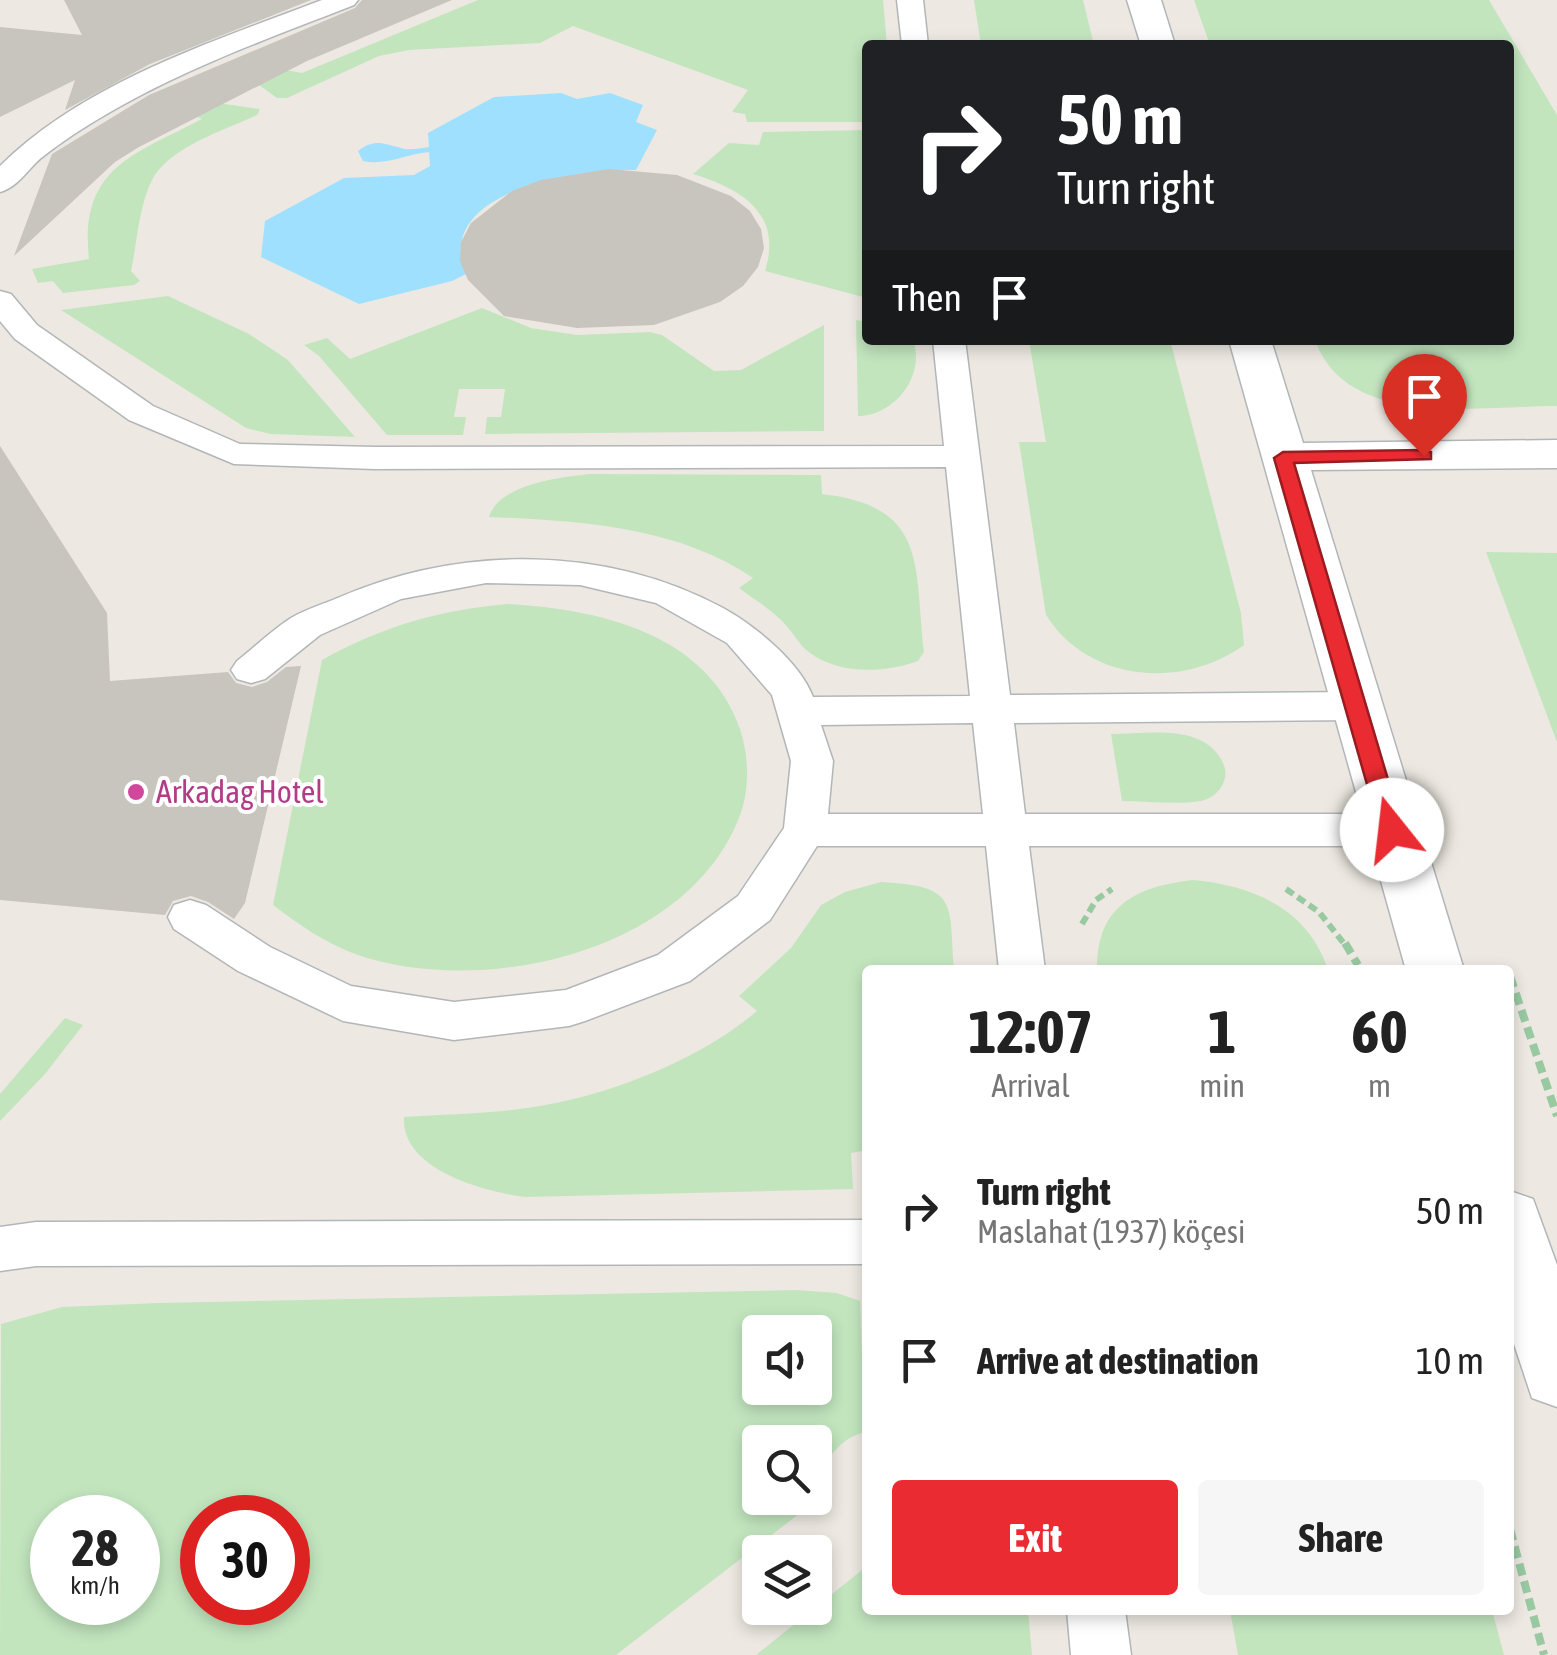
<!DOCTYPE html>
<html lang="en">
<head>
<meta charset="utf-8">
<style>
  body { margin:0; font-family:"Asap Condensed",sans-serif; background:#f6f6f6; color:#222; height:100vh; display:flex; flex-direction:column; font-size:38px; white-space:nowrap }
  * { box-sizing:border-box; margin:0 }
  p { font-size:32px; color:#767676 }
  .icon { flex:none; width:55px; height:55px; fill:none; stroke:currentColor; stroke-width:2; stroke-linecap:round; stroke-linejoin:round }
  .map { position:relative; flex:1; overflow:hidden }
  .panel { position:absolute; left:862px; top:965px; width:652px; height:650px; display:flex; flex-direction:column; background:#fff; border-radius:10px; box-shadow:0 5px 15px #0003 }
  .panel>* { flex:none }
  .hud { position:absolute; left:862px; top:40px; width:652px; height:305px; border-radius:10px; box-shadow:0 5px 15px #0003; background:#202124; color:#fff; overflow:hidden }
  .controls { position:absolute; left:742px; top:1315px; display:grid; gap:20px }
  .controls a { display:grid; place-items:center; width:90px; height:90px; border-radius:10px; background:#fff; box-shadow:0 5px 15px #0003; font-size:50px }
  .speed { position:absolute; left:30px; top:1495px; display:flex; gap:20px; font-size:50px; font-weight:700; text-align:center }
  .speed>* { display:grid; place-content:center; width:130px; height:130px; border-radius:50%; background:#fff; box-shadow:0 5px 15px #0003; line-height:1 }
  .speed small { font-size:25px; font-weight:400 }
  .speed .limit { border:15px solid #d22; background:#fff; color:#111 }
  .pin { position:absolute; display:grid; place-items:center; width:85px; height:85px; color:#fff; margin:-102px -42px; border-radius:50% 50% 50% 0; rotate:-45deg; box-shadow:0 0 10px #0007 }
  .pin .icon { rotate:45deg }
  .me { position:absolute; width:110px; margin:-55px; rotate:344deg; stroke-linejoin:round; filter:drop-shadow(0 0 8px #0008) }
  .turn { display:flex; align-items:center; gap:35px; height:210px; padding:0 30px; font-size:45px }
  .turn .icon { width:130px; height:130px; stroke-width:2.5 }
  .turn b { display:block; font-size:70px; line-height:85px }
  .then { display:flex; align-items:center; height:95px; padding:0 30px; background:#0003; gap:20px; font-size:38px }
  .eta { display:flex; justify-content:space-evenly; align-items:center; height:170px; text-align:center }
  .eta b { font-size:60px; font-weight:700; line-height:70px }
  .button { display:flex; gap:20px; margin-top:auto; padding:20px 30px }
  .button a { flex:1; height:115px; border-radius:10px; background:#ea2b31; color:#fff; font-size:40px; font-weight:700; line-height:115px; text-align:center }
  .button a+a { background:#f6f6f6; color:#222 }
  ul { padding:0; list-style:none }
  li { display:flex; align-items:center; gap:30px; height:150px; padding:0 30px }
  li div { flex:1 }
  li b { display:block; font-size:38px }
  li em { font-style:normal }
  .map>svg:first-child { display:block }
</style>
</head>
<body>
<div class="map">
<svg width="1557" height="1655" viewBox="0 0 1557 1655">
  <rect width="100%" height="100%" fill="#ede9e2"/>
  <!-- green -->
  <g fill="#c2e5be" fill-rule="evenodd">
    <path d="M478 0H883L887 45H868L867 122H747L745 114 732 112 748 90 573 26 540 43 409 50 379 56 287 98H277L259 85 286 70 302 73Z"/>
    <path d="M974 0H1083L1094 45H981Z"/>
    <path d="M1194 0H1489L1557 115V406C1480 406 1347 430 1315 340H1510V45H1210Z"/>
    <path d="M217 103 260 109 257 115C225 130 169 147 152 180 139 206 137 242 131 271L140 281 134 285 63 293 53 281 38 283 32 269 89 259C79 168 133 155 202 119L175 107Z"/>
    <path d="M867 130V298L765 271C783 214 742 189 693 174L729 143 759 145 763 132Z"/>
    <path d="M168 296 249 334 288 360 355 437 271 434 246 428 61 310Z"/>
    <path d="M482 308 531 328 577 335 650 332 662 335 714 371 741 370 824 325V431L485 434 487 417H501L505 389H459L454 417H466L463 435H387L319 356 304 345 327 338 350 359Z"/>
    <path d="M856 320 867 322 868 340H913C926 375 895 416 858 416Z"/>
    <path d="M1029 340H1170L1241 613 1244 645C1182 690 1088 682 1046 615L1019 442H1046Z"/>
    <path d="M590 474 821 475 822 494C929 506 914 566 924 652L918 661C884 673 841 675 810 653 799 645 793 632 783 622 771 609 753 599 739 588L753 578C676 526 579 521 489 517 499 484 561 477 590 474Z"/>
    <path d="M1486 552 1557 553V742Z"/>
    <path d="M508 604C598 609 707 633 740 729 750 760 750 795 736 825 679 954 482 997 358 955 326 944 300 925 273 905L322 660C383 626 439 610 508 604Z"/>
    <path d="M1111 734C1147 734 1200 723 1221 759 1225 766 1227 773 1224 781 1221 791 1211 799 1201 801 1177 805 1147 801 1122 801Z"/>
    <path d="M1194 880C1254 886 1308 909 1328 970H1097C1096 905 1137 886 1194 880Z"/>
    <path d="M881 882C959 886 949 902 954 970H868L867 1150 851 1153 853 1189 526 1197C485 1192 401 1170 404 1117 445 1114 486 1114 527 1108 605 1097 697 1062 757 1011L739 996 791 948 821 905 845 892Z"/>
    <path d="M65 1018 83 1025 45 1074 0 1121V1094Z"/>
    <path d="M796 1290 837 1293 860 1301 865 1432C833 1440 818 1471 817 1500L616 1655H0L1 1324 62 1307 158 1303ZM760 1332H815V1388H760ZM760 1442H815V1498H760ZM52 1518H138V1602H52ZM202 1518H288V1602H202Z"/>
    <path d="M867 1566 868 1610H1028L1032 1655H756Z"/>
    <path d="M1230 1610H1492L1504 1655H1238Z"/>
  </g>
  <!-- water -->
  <path fill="#a0e0ff" d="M561 93 577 99 610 93 643 105 636 122 657 130 636 170C583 168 431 190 466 274L452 281 359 304 261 257 265 221 344 178 414 175 430 166 429 152C406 154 386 166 363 161L358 151C375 138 384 144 401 148 408 151 421 148 429 147L428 133 494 97Z"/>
  <!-- building -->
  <g fill="#c8c4be">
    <path d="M64 0H311L150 64 65 110 75 80 0 117V27L82 35Z"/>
    <path d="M362 0H452L307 61 139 147 115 162 14 256 52 154 149 95 355 8Z"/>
    <path d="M609 169 677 175 731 196 750 211 761 229 764 248 758 267 743 286 720 302 654 325 577 328 504 316 468 280 460 261 461 242 471 223 512 191 541 180Z"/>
    <path d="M0 446 107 613 110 681 228 672 236 683 252 687 267 682 286 667 301 666 245 903 234 919 208 902 191 896 173 901 165 915 0 900Z"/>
  </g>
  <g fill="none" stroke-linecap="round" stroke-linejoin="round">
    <!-- service casing -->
    <g stroke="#b2b6b9" stroke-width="3">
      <g id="service">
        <path d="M322 0H358L354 5C275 36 193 65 119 107 92 122 65 139 41 158 27 170 18 187 0 192V166C85 82 212 42 322 0Z"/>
        <path d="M897 0H923L928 45H902Z"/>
        <path d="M0 291 11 294 37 325 153 406 240 444 375 447 944 446 933 340H965L1010 695 1356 692 1370 696 1376 706 1370 716 1356 720 1014 723 1025 814H1392L1407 819 1413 830 1407 841 1392 846H1029L1045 970H999L986 846H817L770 920 690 981 585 1021 569 1026 454 1040 343 1021 238 971 174 929 168 917 174 905 190 900 206 905 270 947 351 986 454 1002 566 990 658 955 738 896 784 828 791 761 772 695 727 643 656 603 580 585 486 583 401 599 320 635 265 679 251 683 237 679 231 670 237 661C255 647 272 630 291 618 306 609 324 604 340 597 461 545 606 545 723 608 754 625 800 662 813 697L970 696 946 467 375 469 234 464 129 420 15 339 0 321ZM973 723 983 814H828L833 761 821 725Z"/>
        <path d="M868 1220V1264L36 1266 0 1271V1227L36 1222Z"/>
        <path d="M1067 1610H1125L1131 1655H1071Z"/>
      </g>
    </g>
    <!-- minor casing -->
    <g stroke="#b2b6b9" stroke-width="3">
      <g id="minor">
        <path d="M1127 0H1161L1175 45H1141Z"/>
        <path d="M1229 340H1271L1303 443 1557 440V468L1311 470 1464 970H1406Z"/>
        <path d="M1510 1191 1533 1199 1557 1265V1407L1532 1398 1510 1332Z"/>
      </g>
    </g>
    <!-- path-far1 -->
    <g stroke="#98c9a1" stroke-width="6" stroke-dasharray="9 5" stroke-linecap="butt">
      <path d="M1286 889 1319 912 1346 946"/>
      <path d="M1082 924 1096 900 1112 889"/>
    </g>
    <!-- path -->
    <g stroke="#98c9a1" stroke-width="8" stroke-dasharray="12 6" stroke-linecap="butt">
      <path d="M1345 943 1358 965"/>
      <path d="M1510 976 1557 1116"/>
      <path d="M1510 1529 1544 1655"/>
    </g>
    <!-- service -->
    <use href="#service" fill="#fff" fill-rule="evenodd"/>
    <!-- minor -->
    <use href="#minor" fill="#fff" fill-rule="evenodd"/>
  </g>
  <!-- route -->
  <path fill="#ea2b31" stroke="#981c20" stroke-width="2.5" d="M1424 450 1431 452V459L1294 463 1403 830 1392 839 1380 830 1274 458 1283 452Z"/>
  <!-- markers -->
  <circle fill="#d1479c" stroke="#fff" stroke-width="4" cx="136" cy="792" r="10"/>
  <g text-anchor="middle" stroke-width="8" stroke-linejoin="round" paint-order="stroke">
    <!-- hotel labels -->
    <g font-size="32" fill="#b23c85" stroke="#fff" text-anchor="start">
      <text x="156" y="803">Arkadag Hotel</text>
    </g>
  </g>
</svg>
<div class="controls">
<a><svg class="icon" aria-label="sound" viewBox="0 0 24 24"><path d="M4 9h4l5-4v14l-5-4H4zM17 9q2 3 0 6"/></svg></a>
<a><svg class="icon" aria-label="search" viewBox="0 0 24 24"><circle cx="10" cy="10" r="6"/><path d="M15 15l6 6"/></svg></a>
<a><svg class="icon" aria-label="layers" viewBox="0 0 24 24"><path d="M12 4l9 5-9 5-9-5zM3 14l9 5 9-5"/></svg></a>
</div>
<div class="speed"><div>28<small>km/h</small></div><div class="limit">30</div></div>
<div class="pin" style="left:1424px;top:456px;background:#d93025"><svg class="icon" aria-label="arrive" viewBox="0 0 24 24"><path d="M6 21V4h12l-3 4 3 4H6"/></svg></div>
<svg class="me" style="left:1392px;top:830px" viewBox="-20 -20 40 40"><circle r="19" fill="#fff"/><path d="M0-13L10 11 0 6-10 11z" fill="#ea2b31"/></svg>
<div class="hud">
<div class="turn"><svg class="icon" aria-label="right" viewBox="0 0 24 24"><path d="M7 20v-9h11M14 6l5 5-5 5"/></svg><div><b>50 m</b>Turn right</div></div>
<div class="then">Then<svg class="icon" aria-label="arrive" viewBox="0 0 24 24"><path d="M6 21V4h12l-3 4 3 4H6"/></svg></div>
</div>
<section class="panel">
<div class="eta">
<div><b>12:07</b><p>Arrival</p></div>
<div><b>1</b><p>min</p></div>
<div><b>60</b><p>m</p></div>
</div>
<ul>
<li><svg class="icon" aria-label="right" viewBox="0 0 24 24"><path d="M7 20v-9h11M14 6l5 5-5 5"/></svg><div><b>Turn right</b><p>Maslahat (1937) köçesi</p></div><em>50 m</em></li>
<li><svg class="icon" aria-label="arrive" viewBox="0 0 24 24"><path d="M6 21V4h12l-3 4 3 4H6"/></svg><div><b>Arrive at destination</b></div><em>10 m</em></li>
</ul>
<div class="button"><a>Exit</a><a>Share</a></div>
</section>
</div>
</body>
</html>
